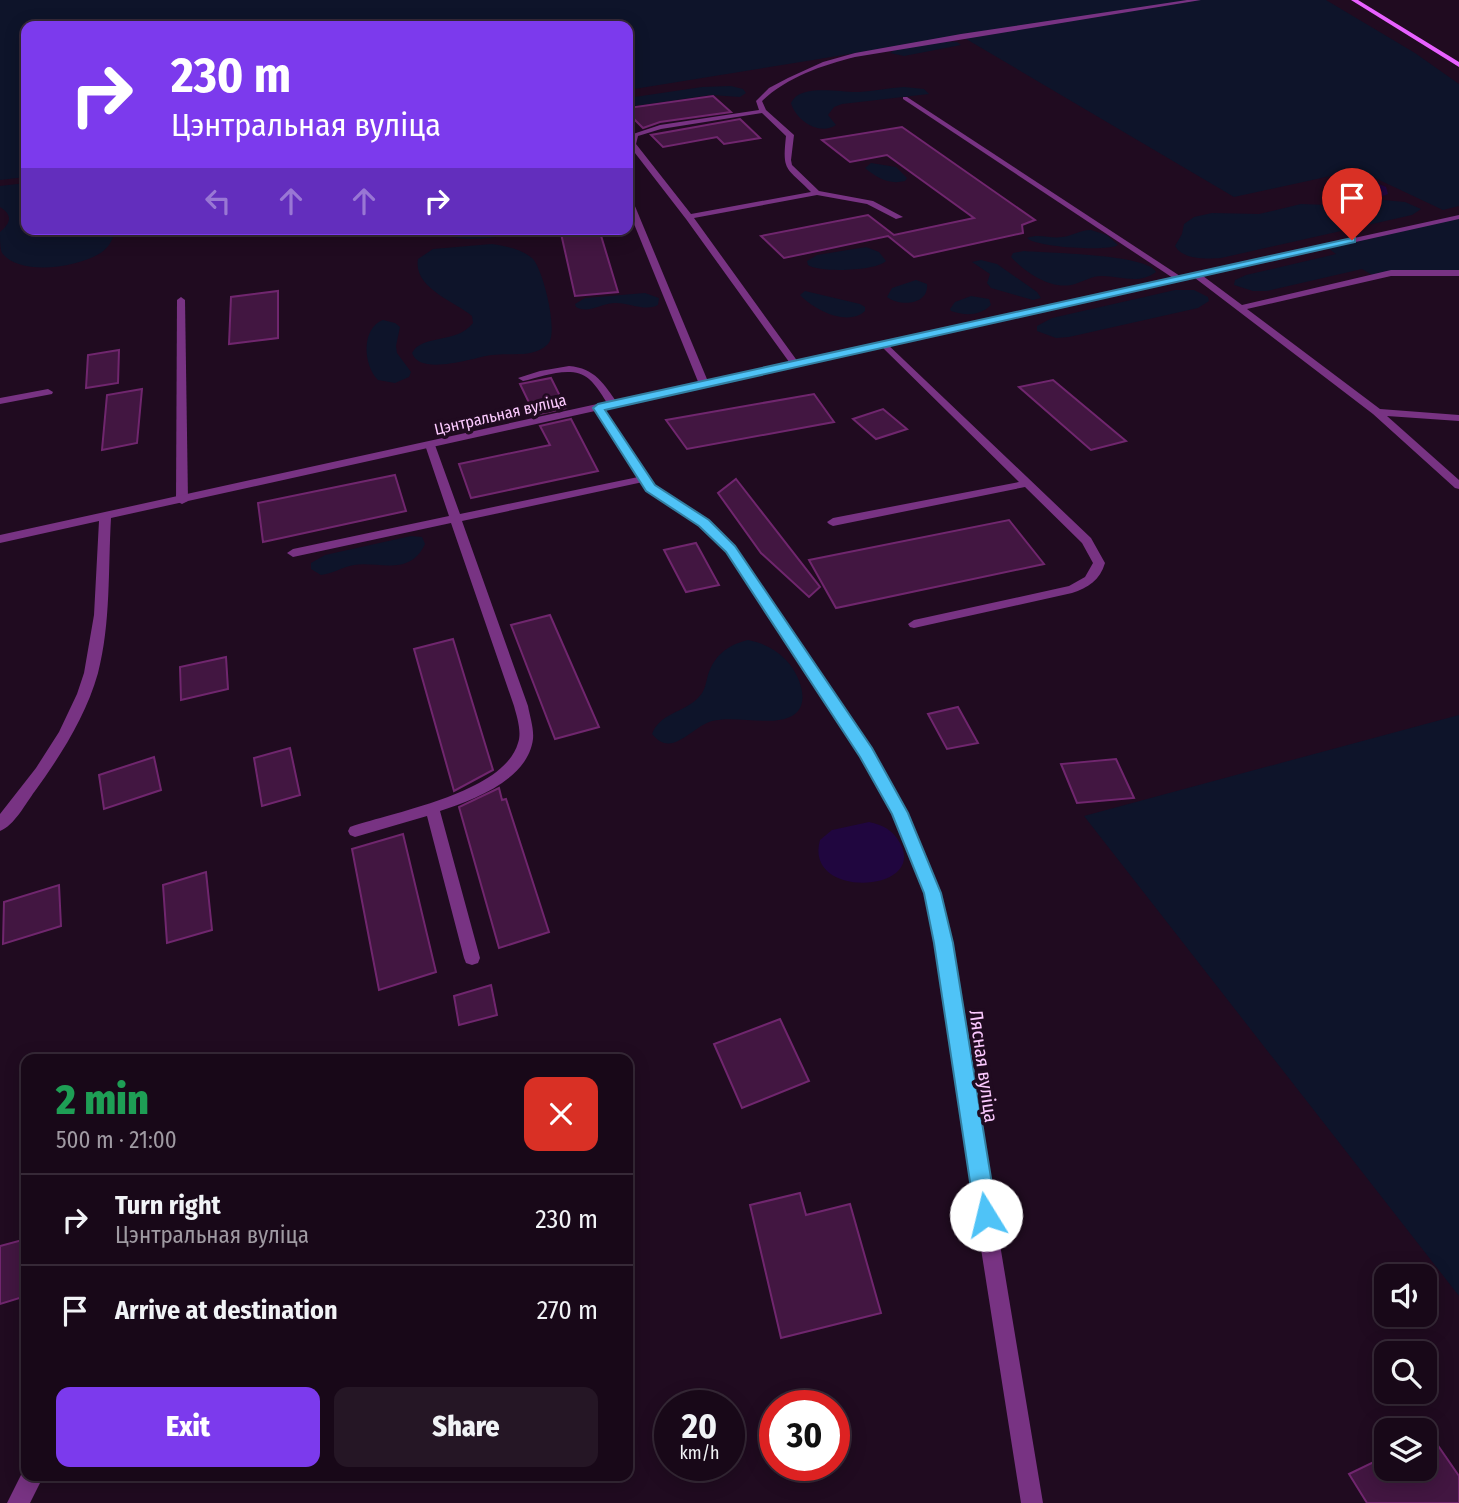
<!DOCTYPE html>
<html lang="en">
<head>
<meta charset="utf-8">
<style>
  body { margin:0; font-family:"Fira Sans Condensed",sans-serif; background:#251625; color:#f1f3f6; height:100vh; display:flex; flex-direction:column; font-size:26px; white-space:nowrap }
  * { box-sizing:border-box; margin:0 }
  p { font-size:23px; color:#9f9aa2 }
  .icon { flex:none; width:38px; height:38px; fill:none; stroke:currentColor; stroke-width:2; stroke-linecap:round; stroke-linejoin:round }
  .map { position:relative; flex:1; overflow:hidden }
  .sheet { position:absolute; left:21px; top:1054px; width:612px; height:427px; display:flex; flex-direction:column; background:#180818; border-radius:14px; box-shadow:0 4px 18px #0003,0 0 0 2px #362937 }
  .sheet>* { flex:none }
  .guide { position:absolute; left:21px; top:21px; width:612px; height:214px; border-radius:14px; box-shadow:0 4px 18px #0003,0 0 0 2px #362937; background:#7c3aed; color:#fff; overflow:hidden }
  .buttons { position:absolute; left:1374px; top:1264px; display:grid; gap:14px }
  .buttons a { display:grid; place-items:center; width:63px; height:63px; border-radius:14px; background:#180818; box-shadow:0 4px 18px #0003,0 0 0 2px #362937; font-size:35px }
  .speed { position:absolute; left:654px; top:1390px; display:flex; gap:14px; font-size:35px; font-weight:700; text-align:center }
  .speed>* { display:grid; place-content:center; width:91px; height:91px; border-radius:50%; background:#180818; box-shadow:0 4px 18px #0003,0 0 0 2px #362937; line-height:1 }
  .speed small { font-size:18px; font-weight:400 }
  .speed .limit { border:10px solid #d22; background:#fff; color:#111 }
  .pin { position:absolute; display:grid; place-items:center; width:60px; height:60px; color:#fff; margin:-72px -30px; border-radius:50% 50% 50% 0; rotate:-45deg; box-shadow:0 0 7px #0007 }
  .pin .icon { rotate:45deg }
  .me { position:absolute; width:77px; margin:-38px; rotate:351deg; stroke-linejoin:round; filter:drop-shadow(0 0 5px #0008) }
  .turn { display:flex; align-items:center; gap:24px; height:147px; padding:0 35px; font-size:32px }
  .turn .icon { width:91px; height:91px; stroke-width:2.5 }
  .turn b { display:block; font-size:49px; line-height:60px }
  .lanes { display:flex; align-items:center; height:66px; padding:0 35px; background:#0003; justify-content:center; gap:35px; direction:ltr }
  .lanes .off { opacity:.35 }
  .round { display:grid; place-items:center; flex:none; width:74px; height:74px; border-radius:14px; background:#251625 }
  .summary { display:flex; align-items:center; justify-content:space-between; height:119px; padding:0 35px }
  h1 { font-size:42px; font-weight:800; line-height:52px; color:#1e9e55 }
  .cta { display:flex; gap:14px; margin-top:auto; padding:14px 35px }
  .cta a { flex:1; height:80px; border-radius:14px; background:#7c3aed; color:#fff; font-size:28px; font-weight:800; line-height:80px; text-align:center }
  .cta a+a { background:#251625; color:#f1f3f6 }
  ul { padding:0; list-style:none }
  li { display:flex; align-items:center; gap:21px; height:91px; padding:0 35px; border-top:2px solid #362937 }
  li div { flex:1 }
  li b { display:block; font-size:26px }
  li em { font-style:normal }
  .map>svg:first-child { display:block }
</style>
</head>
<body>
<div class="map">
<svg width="1459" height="1503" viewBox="0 0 1459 1503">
  <rect width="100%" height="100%" fill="#200b20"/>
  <!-- green -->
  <g fill="#0e142a">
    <path d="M0 0H1326L1415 53 1459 84V206L1443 210 1358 170 1234 197 961 36 628 90V26H26V177L0 180Z"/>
    <path d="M941 41 957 42 961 45 904 56 890 53 896 49Z"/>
    <path d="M731 86 743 89 746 93 740 97 711 95 628 107V98L702 87Z"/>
    <path d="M904 87 924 89 929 94 842 104 834 107 828 115 836 125C820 136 796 121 791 103 800 83 841 93 859 92 874 91 889 88 904 87Z"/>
    <path d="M871 163 896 167 907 178 905 181C889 185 877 178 865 168Z"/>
    <path d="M26 183V229H116C113 239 110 246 102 252 81 267 20 277 2 253 0 248 0 238 0 232 11 223 13 215 0 207V186Z"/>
    <path d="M1383 200 1405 202 1421 209 1412 215 1221 258C1206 259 1183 260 1175 246L1182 234 1184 224 1194 217 1212 213 1259 214 1301 204 1354 206Z"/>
    <path d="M1459 218V273L1374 276 1362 269 1267 291H1253L1234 285 1235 280 1246 275 1336 254 1325 246Z"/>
    <path d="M451 229H526C514 238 456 243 445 234Z"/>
    <path d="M1091 230 1107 235 1118 245C1108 252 1035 247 1027 238 1040 233 1050 239 1062 237 1073 236 1079 230 1091 230Z"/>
    <path d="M492 244C506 246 521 249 532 258 543 268 559 333 548 344 533 359 511 352 492 355 475 357 420 377 412 353 422 334 457 344 473 323L472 316C454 301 413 288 418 259L433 249Z"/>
    <path d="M866 247 879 252 886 261C876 271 820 273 808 265L807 261 817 255Z"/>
    <path d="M1024 251C1046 253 1148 254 1156 272 1139 285 1120 276 1102 276 1092 276 1084 281 1075 284 1052 291 1026 273 1011 257L1013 253Z"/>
    <path d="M981 260 997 264 1037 292 1041 298 1033 300 991 288 987 283 990 274 972 262Z"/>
    <path d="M916 280 927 284C929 305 900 307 887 297L892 288Z"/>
    <path d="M1175 290H1194L1208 297 1209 301 1198 308 1069 337 1056 338 1037 331V326L1052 318Z"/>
    <path d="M805 291 860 304 865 307V311C848 327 814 310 800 295Z"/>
    <path d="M645 293 659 298 658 305C644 312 629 302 614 303 600 304 589 314 576 307L575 304 585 298Z"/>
    <path d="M971 296 989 299 991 305C980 316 965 316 951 311L950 309 955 302Z"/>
    <path d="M383 320 395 323 400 327 396 346 397 353 411 372 409 377 395 383 378 380C363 365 361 328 383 320Z"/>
    <path d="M411 536 422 537 425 544C410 577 378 561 354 565 342 567 332 574 321 575L311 569V563L325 555Z"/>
    <path d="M748 640C763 643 775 649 786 660 798 672 813 704 792 716 772 727 736 715 712 721 691 727 672 759 652 734 660 713 683 713 698 698 704 692 705 687 707 679 712 657 727 645 748 640Z"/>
    <path d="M1459 715V1296L1084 816Z"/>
  </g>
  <!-- water -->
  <g fill="#20063f">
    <path d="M1346 176 1368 179 1386 187 1388 194C1368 202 1347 206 1327 194L1324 187 1333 180Z"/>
    <path d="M869 822C883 825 893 830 900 843 928 893 803 900 820 840L832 830Z"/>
  </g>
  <!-- building -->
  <g fill="#421641" stroke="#70266e" stroke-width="2">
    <path d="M713 96 731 112 660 122 643 128 628 113V108Z"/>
    <path d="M740 119 760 138 724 144 717 137 663 147 651 135Z"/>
    <path d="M902 127 1035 220 1022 225 1023 233 914 257 888 236 784 258 761 236 868 215 894 235 974 218 887 155 850 162 822 140Z"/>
    <path d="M560 229H599L618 292 575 296Z"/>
    <path d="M278 291V338L229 344 231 297Z"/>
    <path d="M119 350 118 383 86 388 88 355Z"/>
    <path d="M551 378 566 408 535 415 520 384Z"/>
    <path d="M1053 380 1126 441 1091 450 1019 387Z"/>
    <path d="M142 389 137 443 102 450 107 395Z"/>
    <path d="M814 394 834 422 687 449 666 420Z"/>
    <path d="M883 409 907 429 876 439 853 419Z"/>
    <path d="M571 419 598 471 471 498 459 464 550 445 540 426Z"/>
    <path d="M395 475 406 511 263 542 258 503Z"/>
    <path d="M736 479 820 587 809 597 761 553 718 493Z"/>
    <path d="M1009 520 1044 564 836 608 809 560Z"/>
    <path d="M696 543 719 585 686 592 664 550Z"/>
    <path d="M550 615 599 727 555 739 511 625Z"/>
    <path d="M453 639 493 770 454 791 414 649Z"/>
    <path d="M226 657 228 689 181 700 180 667Z"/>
    <path d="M958 707 978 743 947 749 928 714Z"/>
    <path d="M290 748 300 795 262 806 254 758Z"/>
    <path d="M154 757 161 790 104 809 99 775Z"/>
    <path d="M1116 759 1134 798 1077 803 1061 764Z"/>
    <path d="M499 788 502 800 506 799 549 932 499 948 459 807Z"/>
    <path d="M403 834 436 972 379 990 352 849Z"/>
    <path d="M206 872 212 930 167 943 163 885Z"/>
    <path d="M59 885 61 926 3 944 4 902Z"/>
    <path d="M491 985 497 1015 459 1025 454 996Z"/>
    <path d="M780 1019 809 1081 742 1108 714 1044Z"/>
    <path d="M800 1193 806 1215 850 1204 881 1313 781 1338 750 1205Z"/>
    <path d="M26 1239V1296L0 1304V1246Z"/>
    <path d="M1430 1434 1459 1476V1503H1367L1349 1474 1386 1456V1468H1424V1436Z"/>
  </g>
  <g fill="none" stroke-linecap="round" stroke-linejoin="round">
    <!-- service -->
    <g fill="#783383" fill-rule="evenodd">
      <path d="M1187 0H1201L855 57C823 65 787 77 762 101L766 110 794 135 791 160 792 165 819 191 873 201 903 217 896 219 867 204 817 195 694 218 798 362V366H792L686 219 628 144 633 134 660 125 759 110 756 101 769 88 788 78 823 62 855 53 961 34ZM762 113 786 136C782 172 786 167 811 192L691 214 636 144 638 136 661 129Z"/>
      <path d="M903 97H907L1183 278 1176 280 903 99Z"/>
      <path d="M628 197 632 199 709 384 707 386 699 384 628 209Z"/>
      <path d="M181 297 185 300 188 501 182 504 176 501 177 300Z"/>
      <path d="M884 341 1091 538 1105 563C1100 580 1088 588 1072 593L914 628 910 627 908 624 914 620 1069 586 1085 577 1093 563 1082 543 1025 487 833 526 829 524 827 522 833 518 1019 482 881 346 879 344Z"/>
      <path d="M569 366C595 368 604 384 618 404L617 406H609C603 397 597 386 589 379 572 364 542 377 523 381L518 378 540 371Z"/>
      <path d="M48 389 53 392 52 394 0 404V398Z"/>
      <path d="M430 442 435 445 460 514 643 476 648 479 643 482 462 521 528 706C530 717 534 728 533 739 528 780 473 800 440 811L480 958 478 963 472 965 466 963 464 958 427 816 355 837 350 835 348 831 350 827C393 812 504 793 518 743 522 732 517 717 514 706L451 523 293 557 287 553 293 549 449 516 425 445Z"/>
      <path d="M25 1467 26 1475H44L30 1503H7Z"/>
    </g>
    <!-- minor -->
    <path fill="#783383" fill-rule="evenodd" d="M1459 215V219L1203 276 1242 305 1391 270H1459V276H1391L1247 309 1380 409 1459 415V421L1387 416 1459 480V489L1455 488 1373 414 1195 278 604 409 655 486 708 521 735 546 880 764 915 830 934 876 949 927 959 979 969 1058 1043 1503H1021L951 1058 942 979 933 927 919 876 900 830 870 772 727 552 700 525 647 490 595 411 111 518C108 569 111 623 98 673 86 716 61 755 35 791 26 803 14 826 0 831V814L36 768 59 732 77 694 84 673 94 615 99 521 0 543V535Z"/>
    <!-- secondary -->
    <path fill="#e861ff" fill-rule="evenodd" d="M1351 0H1358L1459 62V67Z"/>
  </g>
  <!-- route -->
  <path fill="#4fc3f7" stroke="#337fa1" stroke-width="2" d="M1352 238H1355V242L605 410 655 485 709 520 735 546 872 748 908 813 941 893 953 943 997 1215 993 1223 986 1226 978 1223 975 1215 934 943 924 893 892 814 860 757 726 552 699 526 646 491 593 408 598 404Z"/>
  <g text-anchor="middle" stroke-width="7" stroke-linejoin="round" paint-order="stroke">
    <!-- far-street labels -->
    <g font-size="16" fill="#fccaff" stroke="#200b20">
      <text transform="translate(500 414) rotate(-13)" y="6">Цэнтральная вуліца</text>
    </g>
    <!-- street labels -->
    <g font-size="19" fill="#fccaff" stroke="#200b20">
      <text transform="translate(984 1066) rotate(82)" y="7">Лясная вуліца</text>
    </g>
  </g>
</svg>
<div class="buttons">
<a><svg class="icon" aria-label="sound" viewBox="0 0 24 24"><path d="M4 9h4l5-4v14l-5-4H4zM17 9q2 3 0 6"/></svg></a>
<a><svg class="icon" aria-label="search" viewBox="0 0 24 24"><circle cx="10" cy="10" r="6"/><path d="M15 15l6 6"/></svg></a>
<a><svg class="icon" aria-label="layers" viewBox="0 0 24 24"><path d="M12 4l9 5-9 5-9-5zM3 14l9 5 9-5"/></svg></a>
</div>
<div class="speed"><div>20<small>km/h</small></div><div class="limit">30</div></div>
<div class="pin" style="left:1352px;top:240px;background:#d93025"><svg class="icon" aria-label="arrive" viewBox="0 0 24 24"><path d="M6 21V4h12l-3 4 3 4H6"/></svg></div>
<svg class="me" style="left:986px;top:1215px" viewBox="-20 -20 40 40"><circle r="19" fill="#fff"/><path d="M0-13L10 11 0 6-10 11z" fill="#4fc3f7"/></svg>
<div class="guide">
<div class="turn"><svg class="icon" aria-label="right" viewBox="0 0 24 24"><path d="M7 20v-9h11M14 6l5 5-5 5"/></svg><div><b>230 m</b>Цэнтральная вуліца</div></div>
<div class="lanes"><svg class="icon off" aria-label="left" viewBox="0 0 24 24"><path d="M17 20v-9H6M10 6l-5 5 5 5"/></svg><svg class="icon off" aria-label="ahead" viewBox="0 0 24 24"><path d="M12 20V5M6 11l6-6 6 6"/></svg><svg class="icon off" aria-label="ahead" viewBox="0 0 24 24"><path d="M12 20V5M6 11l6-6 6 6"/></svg><svg class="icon" aria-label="right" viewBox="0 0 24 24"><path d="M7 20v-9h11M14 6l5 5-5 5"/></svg></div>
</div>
<section class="sheet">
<div class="summary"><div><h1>2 min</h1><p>500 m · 21:00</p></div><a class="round" style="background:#d93025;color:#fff"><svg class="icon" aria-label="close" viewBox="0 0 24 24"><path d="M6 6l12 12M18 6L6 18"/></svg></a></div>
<ul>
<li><svg class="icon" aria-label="right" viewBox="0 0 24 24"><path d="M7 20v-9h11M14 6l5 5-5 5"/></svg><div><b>Turn right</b><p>Цэнтральная вуліца</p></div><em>230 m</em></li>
<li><svg class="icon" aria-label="arrive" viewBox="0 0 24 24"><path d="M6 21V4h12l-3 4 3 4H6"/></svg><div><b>Arrive at destination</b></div><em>270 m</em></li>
</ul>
<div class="cta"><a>Exit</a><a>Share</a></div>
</section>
</div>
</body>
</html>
